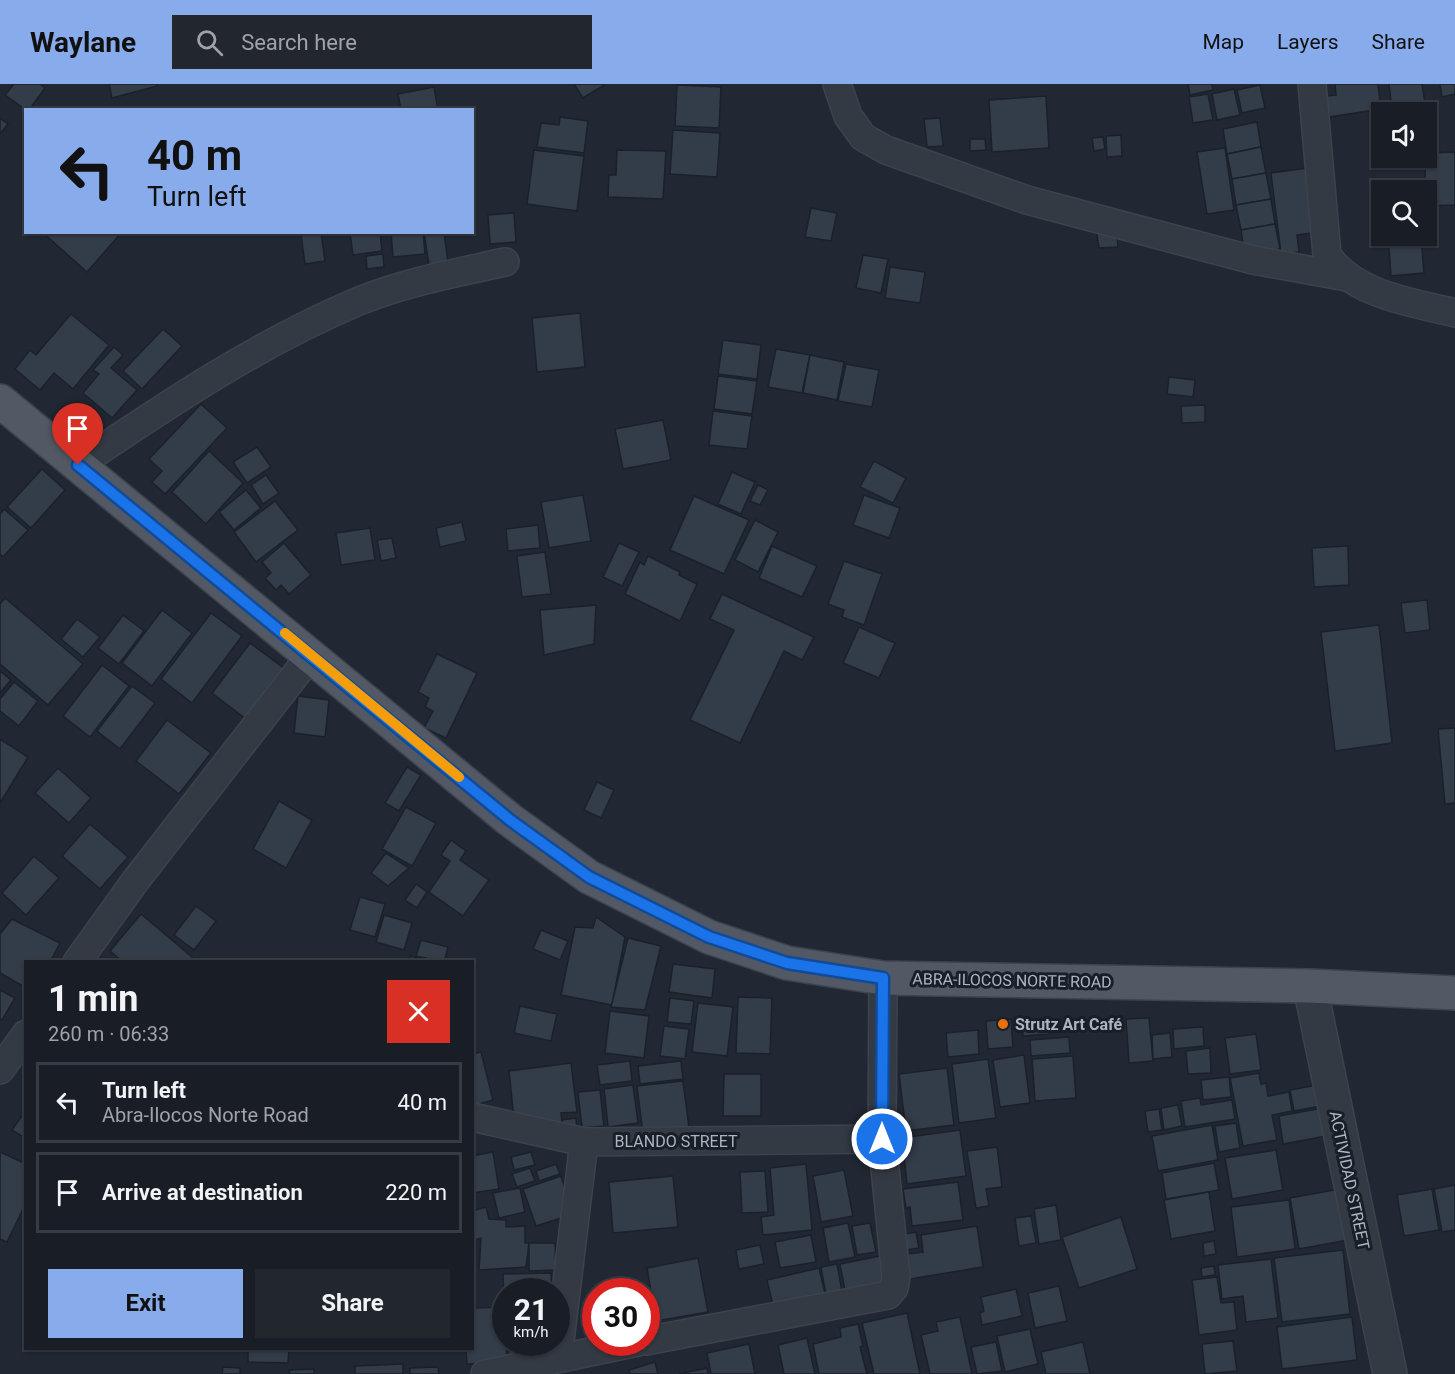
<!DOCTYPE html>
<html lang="en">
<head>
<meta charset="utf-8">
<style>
  body { margin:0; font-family:Roboto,sans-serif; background:#22272e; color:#f1f3f6; height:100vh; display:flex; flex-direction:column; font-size:22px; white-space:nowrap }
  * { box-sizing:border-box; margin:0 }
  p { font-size:20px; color:#9fa2a7 }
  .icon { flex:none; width:33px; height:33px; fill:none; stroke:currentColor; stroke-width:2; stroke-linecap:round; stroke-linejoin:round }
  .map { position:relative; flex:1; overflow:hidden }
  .details { position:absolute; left:24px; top:876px; width:450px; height:390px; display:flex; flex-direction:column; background:#191e26; border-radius:0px; box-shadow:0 2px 4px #0004,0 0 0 2px #373c43 }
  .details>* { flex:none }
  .top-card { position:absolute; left:24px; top:24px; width:450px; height:126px; border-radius:0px; box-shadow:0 2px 4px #0004,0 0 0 2px #373c43; background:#88abec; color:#111; overflow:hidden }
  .buttons { position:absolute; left:1371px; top:18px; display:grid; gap:12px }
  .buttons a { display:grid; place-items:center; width:66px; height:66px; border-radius:0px; background:#191e26; box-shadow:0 2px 4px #0004,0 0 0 2px #373c43; font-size:30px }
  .speed { position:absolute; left:492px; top:1194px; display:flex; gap:12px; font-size:30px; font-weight:700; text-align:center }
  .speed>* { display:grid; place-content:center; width:78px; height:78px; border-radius:50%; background:#191e26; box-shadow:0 2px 4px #0004,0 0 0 2px #373c43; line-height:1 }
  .speed small { font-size:15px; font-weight:400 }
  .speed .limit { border:9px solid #d22; background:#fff; color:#111 }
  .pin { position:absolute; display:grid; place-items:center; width:51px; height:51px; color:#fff; margin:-62px -26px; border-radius:50% 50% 50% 0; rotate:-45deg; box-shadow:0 0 6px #0007 }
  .pin .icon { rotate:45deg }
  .me { position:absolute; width:66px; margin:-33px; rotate:0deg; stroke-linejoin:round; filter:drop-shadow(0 0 4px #0008) }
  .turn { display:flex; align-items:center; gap:21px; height:126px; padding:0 24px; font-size:27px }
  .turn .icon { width:78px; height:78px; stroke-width:2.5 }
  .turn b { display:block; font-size:42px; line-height:51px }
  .round { display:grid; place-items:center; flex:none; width:63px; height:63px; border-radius:0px; background:#22272e }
  .summary { display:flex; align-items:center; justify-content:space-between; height:102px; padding:0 24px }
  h1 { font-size:36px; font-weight:700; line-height:45px }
  .cta { display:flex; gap:12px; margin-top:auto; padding:12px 24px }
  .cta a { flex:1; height:69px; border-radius:0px; background:#88abec; color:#111; font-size:24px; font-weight:700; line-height:69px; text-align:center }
  .cta a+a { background:#22272e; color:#f1f3f6 }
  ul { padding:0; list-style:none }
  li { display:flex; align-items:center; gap:18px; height:81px; margin:0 12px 9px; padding:0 12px; border:3px solid #373c43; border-radius:0px }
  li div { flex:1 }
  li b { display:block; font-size:22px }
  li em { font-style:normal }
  header { display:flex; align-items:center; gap:36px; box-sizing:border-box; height:84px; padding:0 30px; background:#88abec; color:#111 }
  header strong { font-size:28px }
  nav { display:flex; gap:33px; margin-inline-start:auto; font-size:21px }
  .search { width:420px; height:54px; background:#22272e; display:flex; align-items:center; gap:15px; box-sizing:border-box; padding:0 21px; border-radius:0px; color:#9fa2a7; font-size:22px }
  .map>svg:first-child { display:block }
</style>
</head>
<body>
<header>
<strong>Waylane</strong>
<div class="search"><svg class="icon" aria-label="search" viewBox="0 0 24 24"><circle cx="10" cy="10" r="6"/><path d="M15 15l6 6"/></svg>Search here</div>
<nav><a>Map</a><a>Layers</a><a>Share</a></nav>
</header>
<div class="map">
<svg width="1455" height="1290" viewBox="0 0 1455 1290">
  <rect width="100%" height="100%" fill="#212833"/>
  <!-- building -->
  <g fill="#333c49" stroke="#1b212a" stroke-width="1.5">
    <path d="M14 0H40L45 4 29 26H26L5 11Z"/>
    <path d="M109 0H157V2L112 14Z"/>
    <path d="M574 0H606L583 14Z"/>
    <path d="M1188 0H1212L1213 6 1190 11Z"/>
    <path d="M1335 0H1378L1381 25 1329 33 1326 12 1336 11Z"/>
    <path d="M1389 0H1422L1425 19 1392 24Z"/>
    <path d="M1440 0H1455V10L1442 13Z"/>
    <path d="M677 1 721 3 719 44 675 42Z"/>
    <path d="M1260 1 1265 24 1242 29 1237 6Z"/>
    <path d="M434 3 438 26H401L398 10Z"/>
    <path d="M1234 5 1240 31 1217 36 1212 10Z"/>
    <path d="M1208 10 1213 36 1193 39 1189 13Z"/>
    <path d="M1046 12 1049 64 992 68 989 16Z"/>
    <path d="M560 33 588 37 584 69 537 63 541 39 559 41Z"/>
    <path d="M0 34 8 40 0 50Z"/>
    <path d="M940 34 943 62 927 63 924 35Z"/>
    <path d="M1257 38 1261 63 1227 70 1223 45Z"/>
    <path d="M673 46 720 49 717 93 670 90Z"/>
    <path d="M1121 51 1122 72 1107 73 1106 52Z"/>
    <path d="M1103 53 1105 65 1094 67 1092 54Z"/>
    <path d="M970 55H985L986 66 970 67Z"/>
    <path d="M1261 63 1266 89 1232 95 1227 70Z"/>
    <path d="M1225 64 1234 126 1207 130 1197 68Z"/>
    <path d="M534 66 584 72 577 127 527 120Z"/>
    <path d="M617 66 666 67 663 115 608 113 609 91H616Z"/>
    <path d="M1455 68V121L1426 122 1425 80H1431V69Z"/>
    <path d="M1314 83 1321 148 1297 151 1299 168 1281 170 1271 89Z"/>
    <path d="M1266 89 1271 115 1236 121 1232 95Z"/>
    <path d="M1271 115 1275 140 1241 146 1236 121Z"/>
    <path d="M811 124 837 129 831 157 805 153Z"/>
    <path d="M514 129 516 158 490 160 488 131Z"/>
    <path d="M1275 140 1280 165 1245 172 1241 146Z"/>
    <path d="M1116 143 1118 163 1099 164 1096 145Z"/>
    <path d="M42 148H122L87 188Z"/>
    <path d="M314 148H321L325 177 305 180 301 151Z"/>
    <path d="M350 148H380L382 167 353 171Z"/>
    <path d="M391 148H423L425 170 393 173Z"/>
    <path d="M424 148H444L448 178 429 181Z"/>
    <path d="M1388 152H1421L1424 189 1391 192Z"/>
    <path d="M383 170 384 183 367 185 366 172Z"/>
    <path d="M863 171 888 175 881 209 856 204Z"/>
    <path d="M890 183 925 188 920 219 885 214Z"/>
    <path d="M580 229 585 283 537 288 532 234Z"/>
    <path d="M71 230 109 261 73 305 54 289 40 306 15 285 30 266 36 271Z"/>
    <path d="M163 245 182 262 142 305 123 287Z"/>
    <path d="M723 256 761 261 757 295 718 290Z"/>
    <path d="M114 263 123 271 111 284 137 306 112 334 83 309 99 290 93 286Z"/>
    <path d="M776 265 810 271 802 309 768 303Z"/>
    <path d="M810 271 844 278 837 316 803 309Z"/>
    <path d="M846 280 879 286 872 323 838 317Z"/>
    <path d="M718 292 757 297 752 330 714 325Z"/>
    <path d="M1169 293 1195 296 1193 313 1167 310Z"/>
    <path d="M201 320 227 344 165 410 152 398 162 387 149 375Z"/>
    <path d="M1205 321V338L1182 339 1181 322Z"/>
    <path d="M713 327 752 332 747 365 709 361Z"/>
    <path d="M663 336 671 376 623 385 615 345Z"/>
    <path d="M257 363 271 383 247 399 233 378Z"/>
    <path d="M209 367 243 399 206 440 172 408Z"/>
    <path d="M874 377 906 394 893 419 860 403Z"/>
    <path d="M42 385 65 406 31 444 7 423Z"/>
    <path d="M732 388 755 398 741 430 718 420Z"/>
    <path d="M266 391 279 409 263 420 251 401Z"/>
    <path d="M758 401 768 406 760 421 750 417Z"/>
    <path d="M246 406 261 424 234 446 219 428Z"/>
    <path d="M583 411 591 457 549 464 541 418Z"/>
    <path d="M864 411 900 424 889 454 853 441Z"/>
    <path d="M694 412 749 436 724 490 670 466Z"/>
    <path d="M275 417 298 446 256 478 234 448Z"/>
    <path d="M4 425 28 446 3 473 0 470V430Z"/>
    <path d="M755 436 778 448 758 488 735 476Z"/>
    <path d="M462 438 466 457 440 463 436 444Z"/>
    <path d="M538 441 540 464 508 467 506 445Z"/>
    <path d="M370 444 375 476 341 481 336 449Z"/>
    <path d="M392 454 396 474 381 477 377 456Z"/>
    <path d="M284 459 311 491 289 510 281 501 276 506 265 494 271 489 262 478Z"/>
    <path d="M619 459 639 468 622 502 603 493Z"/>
    <path d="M772 462 817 482 802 513 759 494Z"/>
    <path d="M1348 462 1349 501 1314 503 1312 464Z"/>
    <path d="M545 468 551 510 522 513 517 472Z"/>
    <path d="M648 472 680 488 679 491 697 500 680 537 625 510 640 478 644 481Z"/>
    <path d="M844 477 882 490 864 541 842 533 844 526 828 520Z"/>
    <path d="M722 510 814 553 802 576 784 567 740 659 690 636 734 546 710 535Z"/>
    <path d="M5 514 83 580 48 621 0 580V520Z"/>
    <path d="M1427 516 1430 546 1405 549 1401 519Z"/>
    <path d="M596 521 594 560 544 571 540 526Z"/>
    <path d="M162 526 192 549 152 602 122 579Z"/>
    <path d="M211 529 242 552 192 619 161 595Z"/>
    <path d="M123 531 144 547 119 580 98 564Z"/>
    <path d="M77 535 100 553 83 573 61 555Z"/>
    <path d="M1379 541 1392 659 1335 667 1321 548Z"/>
    <path d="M859 543 895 559 879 594 843 579Z"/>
    <path d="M250 559 288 587 250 638 212 609Z"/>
    <path d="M437 570 477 589 446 654 424 644 433 627 425 623 429 614 418 608Z"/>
    <path d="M102 581 129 602 90 653 63 632Z"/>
    <path d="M0 587 11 596 0 609Z"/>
    <path d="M14 598 38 617 19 642 0 627V615Z"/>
    <path d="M132 602 155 619 120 665 97 647Z"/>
    <path d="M298 612 329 616 325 653 294 649Z"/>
    <path d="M167 636 211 669 179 710 136 677Z"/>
    <path d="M1455 644V719L1445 720 1438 645Z"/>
    <path d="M0 655 28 673 0 719Z"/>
    <path d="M407 683 421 691 399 727 385 719Z"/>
    <path d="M58 684 91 714 69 739 35 709Z"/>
    <path d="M597 698 614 706 601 734 584 726Z"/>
    <path d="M279 717 312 736 286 784 253 765Z"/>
    <path d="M406 723 436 739 412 782 382 765Z"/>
    <path d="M90 740 128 773 100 805 62 772Z"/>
    <path d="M451 756 466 767 460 776 489 796 463 832 429 808 450 777 441 771Z"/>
    <path d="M386 769 409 784 388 802 371 789Z"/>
    <path d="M34 772 59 794 26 831 2 809Z"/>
    <path d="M416 800 427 808 417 824 405 816Z"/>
    <path d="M360 813 385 820 375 853 350 846Z"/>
    <path d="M196 822 216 837 194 866 174 851Z"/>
    <path d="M141 830 192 873 190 878H123L110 867Z"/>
    <path d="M384 831 412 839 404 866 376 858Z"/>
    <path d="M596 833 625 853 612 921 561 911 575 843 593 844Z"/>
    <path d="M12 835 60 859 50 878H26V904L0 889V850Z"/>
    <path d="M541 846 568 857 560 876 533 865Z"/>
    <path d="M628 854 661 862 645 926 611 923Z"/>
    <path d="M421 856 448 863 444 878 416 872Z"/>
    <path d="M410 872 432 878H409Z"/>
    <path d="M673 880 715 885 712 914 669 908Z"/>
    <path d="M0 906 15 914 2 936 0 935Z"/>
    <path d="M738 913 772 914 770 970 736 969Z"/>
    <path d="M670 914 694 917 691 940 667 938Z"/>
    <path d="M698 919 733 923 727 972 692 968Z"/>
    <path d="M520 922 557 930 551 957 514 949Z"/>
    <path d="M610 927 649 932 644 974 605 969Z"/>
    <path d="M1149 934 1153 977 1129 979 1126 935Z"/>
    <path d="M1011 935 1013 963 988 965 986 937Z"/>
    <path d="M1048 936 1050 950 1023 952 1022 938Z"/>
    <path d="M664 942 689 945 685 975 660 972Z"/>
    <path d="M1203 943 1204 962 1174 965 1173 945Z"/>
    <path d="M978 946 979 970 948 973 946 949Z"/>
    <path d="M1170 949 1172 973 1153 975 1152 951Z"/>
    <path d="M1256 950 1261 986 1230 990 1225 954Z"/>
    <path d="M1069 953 1070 969 1031 972 1030 956Z"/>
    <path d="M1210 964 1211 989 1188 990 1186 967Z"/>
    <path d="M481 968 493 1016 472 1022V970Z"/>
    <path d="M1024 971 1030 1019 1000 1023 993 976Z"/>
    <path d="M1073 972 1076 1014 1035 1017 1032 975Z"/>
    <path d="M988 975 996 1034 959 1039 952 980Z"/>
    <path d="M630 977 632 997 600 1001 597 981Z"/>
    <path d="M681 977 683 995 640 1000 638 982Z"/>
    <path d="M571 979 577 1028 561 1029 562 1040 514 1035 509 987Z"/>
    <path d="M947 984 954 1041 906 1047 899 990Z"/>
    <path d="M1259 989 1261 1000 1266 999 1268 1012 1289 1008 1292 1027 1272 1031 1277 1056 1243 1062 1230 994Z"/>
    <path d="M724 990H761V1032H723Z"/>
    <path d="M1229 993 1231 1013 1203 1016 1201 996Z"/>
    <path d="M683 997 689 1044 643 1050 637 1002Z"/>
    <path d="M1323 1000 1326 1021 1294 1027 1290 1006Z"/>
    <path d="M633 1001 638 1039 608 1043 604 1005Z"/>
    <path d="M600 1006 604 1042 582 1044 578 1008Z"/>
    <path d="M1200 1014 1201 1021 1232 1016 1235 1035 1185 1043 1181 1017Z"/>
    <path d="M1178 1021 1182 1042 1164 1046 1161 1024Z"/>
    <path d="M1328 1023 1332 1051 1283 1060 1279 1032Z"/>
    <path d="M1159 1025 1162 1046 1148 1048 1145 1027Z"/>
    <path d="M26 1026V1055L12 1046Z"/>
    <path d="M576 1034 577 1049 564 1051 562 1036Z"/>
    <path d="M1236 1039 1240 1064 1219 1068 1215 1042Z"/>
    <path d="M1212 1041 1218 1076 1158 1087 1152 1052Z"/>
    <path d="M960 1046 966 1092 907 1100 902 1054Z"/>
    <path d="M997 1063 1002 1103 986 1105 989 1122 976 1124 967 1067Z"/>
    <path d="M1276 1066 1283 1106 1232 1115 1225 1074Z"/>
    <path d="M0 1068 26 1080V1119L7 1158 0 1155Z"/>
    <path d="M493 1068 499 1105 472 1109V1072Z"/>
    <path d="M531 1068 535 1081 514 1086 511 1073Z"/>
    <path d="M1214 1079 1219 1106 1166 1115 1162 1089Z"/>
    <path d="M556 1080 560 1090 539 1097 536 1087Z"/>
    <path d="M806 1080 812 1146 763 1151 761 1133 774 1131 770 1084Z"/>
    <path d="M530 1084 535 1097 517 1103 512 1090Z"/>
    <path d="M844 1086 853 1132 821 1138 813 1092Z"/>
    <path d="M765 1087 768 1128 742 1129 740 1088Z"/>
    <path d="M561 1092 574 1130 536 1142 523 1105Z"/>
    <path d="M673 1092 678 1143 613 1149 609 1098Z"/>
    <path d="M958 1098 963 1136 912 1142 910 1123 906 1124 903 1105Z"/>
    <path d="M1455 1101V1146L1442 1148 1434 1105Z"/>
    <path d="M520 1104 525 1128 499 1134 493 1109Z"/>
    <path d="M1345 1104 1354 1155 1299 1165 1290 1114Z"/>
    <path d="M1432 1105 1439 1146 1404 1152 1397 1111Z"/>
    <path d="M1209 1108 1215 1147 1171 1155 1164 1116Z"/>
    <path d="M1289 1116 1295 1165 1237 1173 1231 1123Z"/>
    <path d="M1056 1121 1061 1156 1039 1160 1034 1125Z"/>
    <path d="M486 1123 489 1135 506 1136V1143L525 1142V1159H529L526 1183 479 1186 481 1154 472 1157V1127Z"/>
    <path d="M1031 1132 1036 1159 1019 1162 1015 1134Z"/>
    <path d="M1121 1133 1137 1185 1079 1204 1062 1153Z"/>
    <path d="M848 1139 855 1173 829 1178 823 1144Z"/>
    <path d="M870 1139 876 1168 857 1171 852 1142Z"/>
    <path d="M977 1142 983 1183 910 1195 907 1170 923 1168 921 1151Z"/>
    <path d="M916 1148 919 1164 906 1166 904 1150Z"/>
    <path d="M811 1151 816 1178 780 1184 775 1158Z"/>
    <path d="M1214 1157 1216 1170 1204 1172 1203 1159Z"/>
    <path d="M529 1159H555L556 1186 529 1187Z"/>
    <path d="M760 1161 764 1180 739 1185 736 1166Z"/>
    <path d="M1343 1166 1350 1230 1282 1238 1274 1174Z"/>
    <path d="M880 1172 886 1204 846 1212 840 1180Z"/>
    <path d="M698 1174 708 1228 656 1237 647 1184Z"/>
    <path d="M1271 1175 1278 1234 1246 1238 1243 1212 1222 1215 1218 1181Z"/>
    <path d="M837 1180 843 1213 827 1217 821 1183Z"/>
    <path d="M1214 1182 1215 1191 1202 1193 1201 1184Z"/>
    <path d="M819 1184 827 1218 775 1230 767 1196Z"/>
    <path d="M551 1189 552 1208H506L504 1216 503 1190Z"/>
    <path d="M1217 1193 1221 1219 1234 1218 1237 1246 1199 1251 1192 1196Z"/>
    <path d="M1059 1202 1067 1237 1035 1244 1028 1209Z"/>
    <path d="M1016 1205 1022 1232 982 1241 980 1229 984 1227 981 1213Z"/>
    <path d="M505 1223 507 1279 467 1280 466 1264H472V1224Z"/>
    <path d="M907 1229 920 1290H874L862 1239Z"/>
    <path d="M960 1233 972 1290H930L921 1251 938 1247 936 1238Z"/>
    <path d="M1352 1233 1357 1276 1282 1285 1277 1243Z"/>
    <path d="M858 1240 863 1262 860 1263 867 1290H819L813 1260 841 1253 840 1244Z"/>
    <path d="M1030 1245 1038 1280 1005 1288 997 1252Z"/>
    <path d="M807 1254 815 1290H784L778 1261Z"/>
    <path d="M1233 1257 1237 1287 1205 1290 1202 1260Z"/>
    <path d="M512 1258H537V1263L512 1264Z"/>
    <path d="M996 1258 1002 1287 977 1290 971 1263Z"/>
    <path d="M1083 1258 1090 1290H1046L1041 1268Z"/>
    <path d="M749 1260 755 1290H711L707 1269Z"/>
    <path d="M248 1264H289L288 1279 248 1278Z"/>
    <path d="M655 1278 658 1290H630L629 1286Z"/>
    <path d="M403 1280V1290H355V1282Z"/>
    <path d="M223 1283 240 1284V1290H222Z"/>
    <path d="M438 1283 439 1290H410V1284Z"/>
    <path d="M707 1284 708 1290H679Z"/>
    <path d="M314 1285V1290H290L289 1286Z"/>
  </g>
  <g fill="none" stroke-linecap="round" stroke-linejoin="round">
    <!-- minor casing -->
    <g stroke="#3d434d" stroke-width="30">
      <g id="minor">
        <path d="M837 0 848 32 863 53 886 66 1027 116 1253 176 1347 193"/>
        <path d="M1312 0 1327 171C1354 211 1411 218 1455 229"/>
        <path d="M78 381C168 320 259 259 359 217 406 198 456 189 505 178"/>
        <path d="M77 878 136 796 311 571"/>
        <path d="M0 986 26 950"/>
        <path d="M472 1033 584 1058 882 1055"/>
        <path d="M646 1257 888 1211 894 1204 896 1193 882 1055 883 894"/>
        <path d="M558 1274 584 1058"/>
        <path d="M485 1290 638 1258"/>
      </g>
    </g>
    <!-- tertiary casing -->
    <g stroke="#3d434d" stroke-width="36">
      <path id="tertiary" d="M1310 902 1390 1290"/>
    </g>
    <!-- primary casing -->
    <g stroke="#3d434d" stroke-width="36">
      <path id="primary" d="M0 317 510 736 589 793 709 853 787 879 883 894 1310 902 1455 909"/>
    </g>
    <!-- minor -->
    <use href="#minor" stroke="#343a44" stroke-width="27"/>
    <!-- tertiary -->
    <use href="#tertiary" stroke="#343a44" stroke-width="33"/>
    <!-- primary -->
    <use href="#primary" stroke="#525964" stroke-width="33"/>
  </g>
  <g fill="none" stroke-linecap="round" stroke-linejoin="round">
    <!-- route casing -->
    <g stroke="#114b97" stroke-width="15">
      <path id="route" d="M78 381 510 736 589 793 709 853 787 879 883 894 882 1055"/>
    </g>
    <!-- route -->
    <use href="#route" stroke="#1a73e8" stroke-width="10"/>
    <!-- slow -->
    <path stroke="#f59e0b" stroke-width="10" d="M285 549 459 693"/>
  </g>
  <!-- markers -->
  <circle fill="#e8710a" stroke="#191f28" stroke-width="2" cx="1003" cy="940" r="6"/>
  <g text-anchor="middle" stroke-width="6" stroke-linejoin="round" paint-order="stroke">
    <!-- street labels -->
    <g font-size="16" fill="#aeb4c1" stroke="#191f28">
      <text transform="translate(1012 896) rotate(1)" y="6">ABRA-ILOCOS NORTE ROAD</text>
      <text x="676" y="1063">BLANDO STREET</text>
      <text transform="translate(1350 1096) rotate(78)" y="6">ACTIVIDAD STREET</text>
    </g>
    <!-- poi labels -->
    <g font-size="16" font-weight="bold" fill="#aeb4c1" stroke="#191f28" text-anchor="start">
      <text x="1015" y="946">Strutz Art Café</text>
    </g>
  </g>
</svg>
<div class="buttons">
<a><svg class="icon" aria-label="sound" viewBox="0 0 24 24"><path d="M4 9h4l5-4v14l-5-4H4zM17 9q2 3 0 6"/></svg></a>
<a><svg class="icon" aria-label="search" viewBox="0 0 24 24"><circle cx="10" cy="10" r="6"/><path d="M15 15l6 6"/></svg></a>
</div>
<div class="speed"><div>21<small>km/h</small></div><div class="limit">30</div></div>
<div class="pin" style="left:78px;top:381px;background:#d93025"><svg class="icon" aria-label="arrive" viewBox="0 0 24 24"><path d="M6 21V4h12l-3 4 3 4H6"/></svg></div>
<svg class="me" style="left:882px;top:1055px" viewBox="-20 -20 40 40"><circle r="17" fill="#1a73e8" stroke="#fff" stroke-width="3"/><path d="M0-11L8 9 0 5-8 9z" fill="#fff"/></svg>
<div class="top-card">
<div class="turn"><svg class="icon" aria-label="left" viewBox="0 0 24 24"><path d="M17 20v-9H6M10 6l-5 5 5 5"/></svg><div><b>40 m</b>Turn left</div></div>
</div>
<section class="details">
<div class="summary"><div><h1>1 min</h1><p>260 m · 06:33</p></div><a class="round" style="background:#d93025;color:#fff"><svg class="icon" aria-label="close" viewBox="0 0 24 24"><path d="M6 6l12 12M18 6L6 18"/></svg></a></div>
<ul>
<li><svg class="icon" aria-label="left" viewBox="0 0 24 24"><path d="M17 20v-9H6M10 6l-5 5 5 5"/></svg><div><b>Turn left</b><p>Abra-Ilocos Norte Road</p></div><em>40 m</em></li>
<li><svg class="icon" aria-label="arrive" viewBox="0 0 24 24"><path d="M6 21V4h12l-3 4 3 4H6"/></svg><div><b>Arrive at destination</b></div><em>220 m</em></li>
</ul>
<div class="cta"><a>Exit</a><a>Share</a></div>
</section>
</div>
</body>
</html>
